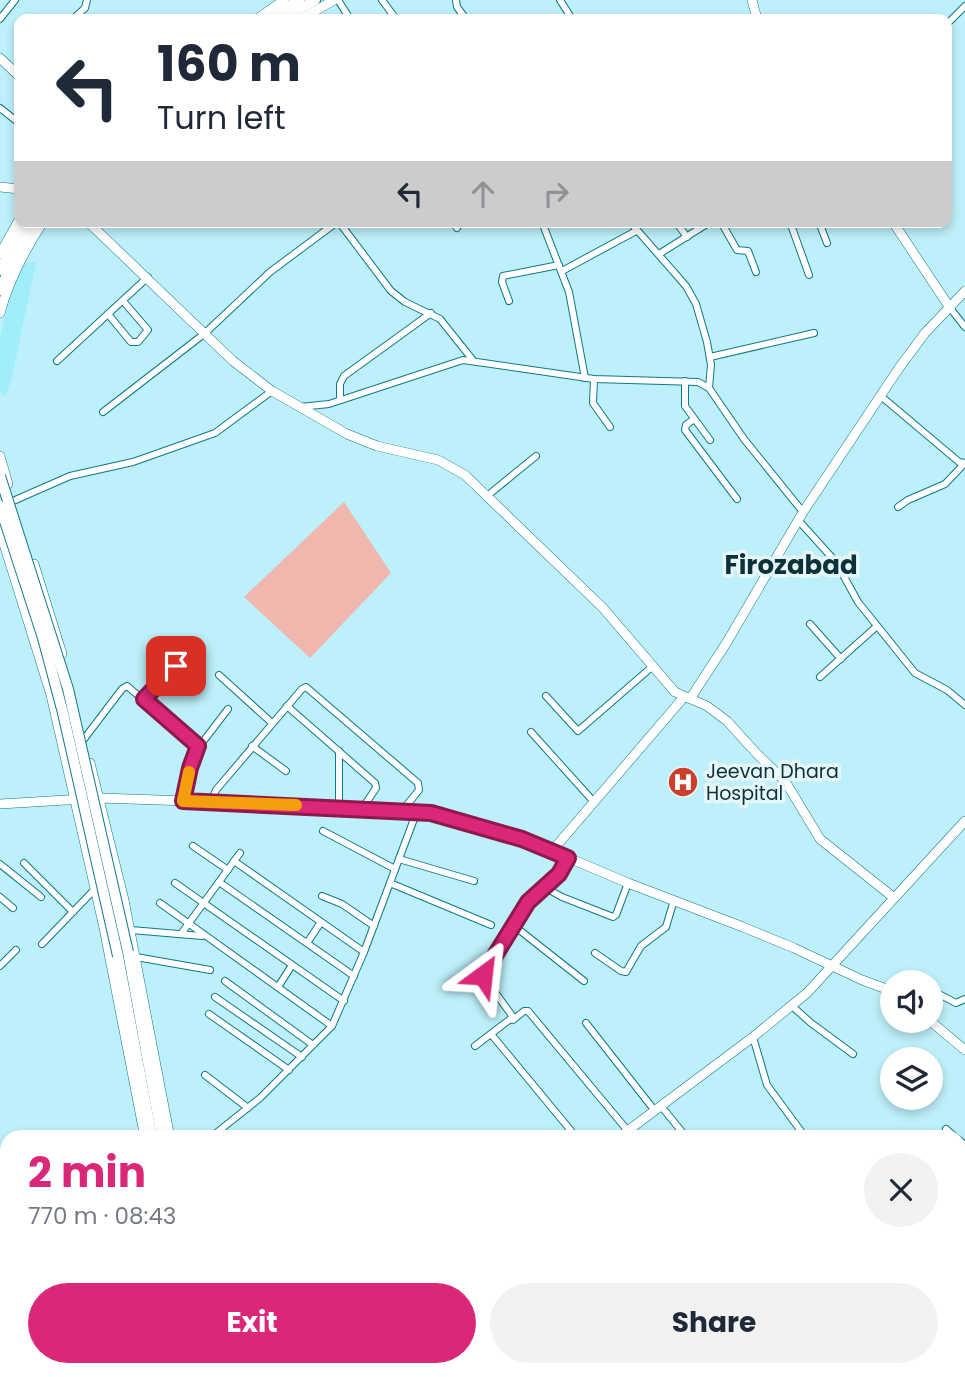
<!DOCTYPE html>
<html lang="en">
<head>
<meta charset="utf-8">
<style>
  body { margin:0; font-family:Poppins,sans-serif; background:#f2f2f3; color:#1f2937; height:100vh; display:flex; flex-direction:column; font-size:26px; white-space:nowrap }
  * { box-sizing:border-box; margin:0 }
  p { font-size:23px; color:#747a83 }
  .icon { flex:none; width:38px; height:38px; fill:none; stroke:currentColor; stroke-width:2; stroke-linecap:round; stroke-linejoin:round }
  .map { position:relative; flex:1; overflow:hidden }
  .details { position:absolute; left:0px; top:1130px; width:966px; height:247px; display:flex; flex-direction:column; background:#fff; border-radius:21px 21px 0 0; box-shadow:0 4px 10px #0003 }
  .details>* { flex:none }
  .guide { position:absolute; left:14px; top:14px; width:938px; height:214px; border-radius:14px; box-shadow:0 4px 10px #0003; background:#fff; color:#1f2937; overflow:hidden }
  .buttons { position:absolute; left:880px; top:970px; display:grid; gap:14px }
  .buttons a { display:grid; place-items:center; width:63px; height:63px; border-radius:50%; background:#fff; box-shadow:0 4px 10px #0003; font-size:35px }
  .pin { position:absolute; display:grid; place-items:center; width:60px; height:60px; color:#fff; margin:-30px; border-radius:14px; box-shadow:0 4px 10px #0006 }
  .me { position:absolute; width:77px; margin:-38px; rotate:30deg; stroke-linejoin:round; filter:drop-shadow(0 0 5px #0008) }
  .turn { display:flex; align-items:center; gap:24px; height:147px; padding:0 28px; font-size:32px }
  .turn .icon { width:91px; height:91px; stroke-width:2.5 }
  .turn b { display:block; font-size:49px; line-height:60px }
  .lanes { display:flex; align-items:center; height:66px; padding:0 28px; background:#0003; justify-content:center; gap:35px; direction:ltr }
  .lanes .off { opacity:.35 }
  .round { display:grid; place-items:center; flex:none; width:74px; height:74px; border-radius:37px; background:#f2f2f3 }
  .overview { display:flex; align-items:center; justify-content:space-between; height:119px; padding:0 28px }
  h1 { font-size:42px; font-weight:700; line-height:52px; color:#db2777 }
  .action { display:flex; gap:14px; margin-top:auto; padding:14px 28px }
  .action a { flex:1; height:80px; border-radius:42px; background:#db2777; color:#fff; font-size:28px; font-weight:700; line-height:80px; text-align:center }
  .action a+a { background:#f2f2f3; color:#1f2937 }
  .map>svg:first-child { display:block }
</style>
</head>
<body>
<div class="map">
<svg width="965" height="1377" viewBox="0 0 965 1377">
  <rect width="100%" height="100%" fill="#bdf0fa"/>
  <!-- built -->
  <g fill="#a0eefc">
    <path d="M36 262 12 377 5 397 0 392V337L19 264Z"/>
    <path d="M7 1301V1370H165L166 1377H0V1309Z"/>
  </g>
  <!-- green -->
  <path fill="#efb7ad" d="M344 502 391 573 310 658 244 597Z"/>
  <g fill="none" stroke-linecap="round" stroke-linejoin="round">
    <!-- street casing -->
    <g stroke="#0e7988" stroke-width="8">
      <g id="street">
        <path d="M338 0 350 19"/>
        <path d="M382 0 396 19"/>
        <path d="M456 0 457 7 466 19"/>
        <path d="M560 0 572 19"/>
        <path d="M0 19 15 0"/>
        <path d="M73 19 85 8 87 0"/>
        <path d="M947 24 965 6"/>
        <path d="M0 108 19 123"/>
        <path d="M339 222 391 291 405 302 440 319 472 359"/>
        <path d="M453 222 457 228"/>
        <path d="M542 222 569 292 585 378"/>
        <path d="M630 222 686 286 696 304 707 342 711 365 709 388"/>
        <path d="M676 222 687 237"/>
        <path d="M721 222 737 250 748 251 756 272"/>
        <path d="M790 222 809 275"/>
        <path d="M819 222 827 243"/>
        <path d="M659 254 710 222"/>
        <path d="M562 271 636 231"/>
        <path d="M509 301 502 282 503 276 559 265"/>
        <path d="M950 308 965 327"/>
        <path d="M108 314 131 342H138L148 330 123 301"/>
        <path d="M710 357 814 333"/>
        <path d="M57 361 148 277"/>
        <path d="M594 379 593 403 610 427"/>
        <path d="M685 381V406L710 440"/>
        <path d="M882 397 959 462 965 463"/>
        <path d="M340 400V384L344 376 431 313"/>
        <path d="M300 407 329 404 463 360 594 379 698 382 709 388 744 439 803 512"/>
        <path d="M103 412 204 334 270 272 337 222"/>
        <path d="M694 419 686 425 685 430 737 499"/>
        <path d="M487 496 536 456"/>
        <path d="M13 501 70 476 133 462 215 433 272 391"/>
        <path d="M898 507 908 500 945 484 965 463"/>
        <path d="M798 520 836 562 858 602 915 673 947 690 965 705"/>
        <path d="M810 624 841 659"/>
        <path d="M219 675 272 723"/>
        <path d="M820 677 877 626"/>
        <path d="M546 696 578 731 653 666"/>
        <path d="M144 699 176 666"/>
        <path d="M287 706 375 783 376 788 362 809"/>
        <path d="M531 732 594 802"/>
        <path d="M84 739 122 689 127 686 198 746"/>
        <path d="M252 746 286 771"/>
        <path d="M183 801 195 752 228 709"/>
        <path d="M211 802 216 790 302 689 306 687 418 783 419 790 402 811"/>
        <path d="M339 807V751"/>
        <path d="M323 831 395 869"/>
        <path d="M193 846 228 870"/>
        <path d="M399 859 474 881"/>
        <path d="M234 861 364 952"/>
        <path d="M24 863 73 912"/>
        <path d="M0 864 41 897"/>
        <path d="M219 882 354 976"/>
        <path d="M175 883 344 1001"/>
        <path d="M390 883 491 925"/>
        <path d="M544 887 562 897 613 917 616 915 628 883"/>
        <path d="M322 896 342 904 374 926"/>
        <path d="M0 897 13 908"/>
        <path d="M160 903 332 1026"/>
        <path d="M513 925 584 981"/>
        <path d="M131 930 202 936"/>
        <path d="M181 934 240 853"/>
        <path d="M307 943 321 922"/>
        <path d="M42 944 95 889"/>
        <path d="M595 953 621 971 626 972 641 946 666 927 674 900"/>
        <path d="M136 957 210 970"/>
        <path d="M0 966 16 950"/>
        <path d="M225 981 313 1045"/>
        <path d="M895 982H913"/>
        <path d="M278 987 292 965"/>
        <path d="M931 990 956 1003 965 999"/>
        <path d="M215 997 302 1057"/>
        <path d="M792 1006 811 1023 853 1054"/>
        <path d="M209 1014 289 1070"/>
        <path d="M513 1020 524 1011H528L628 1131"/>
        <path d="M586 1023 655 1111"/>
        <path d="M491 1034 577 1138"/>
        <path d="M753 1037 767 1085 806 1138"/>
        <path d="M475 1046 513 1017 484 977V970L528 902 559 874 568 858"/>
        <path d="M205 1075 248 1108"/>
        <path d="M661 1106 687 1138"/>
        <path d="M946 1129 956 1138"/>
        <path d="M210 1138 260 1098 332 1026 364 952 417 811"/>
        <path d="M959 1140 965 1145"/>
        <path d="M959 1174 965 1179"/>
        <path d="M959 1207 964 1214"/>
        <path d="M0 1252 7 1249"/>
        <path d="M472 1370 490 1377"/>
        <path d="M836 1370 842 1377"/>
        <path d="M879 1370 885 1377"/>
        <path d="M919 1370 922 1377"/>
        <path d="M541 1377 543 1370"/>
      </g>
    </g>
    <!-- secondary casing -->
    <g stroke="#0e7988" stroke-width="10">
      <g id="secondary">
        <path d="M752 0 757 19"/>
        <path d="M257 19 284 0"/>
        <path d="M301 19 334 0"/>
        <path d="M0 58 19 76"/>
        <path d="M0 187 19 189"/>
        <path d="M88 222 233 361 272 391 347 434 377 446 438 460 465 475 603 608 675 692 707 706 727 721 757 754 785 781 820 839 893 897"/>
        <path d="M893 222 950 308"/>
        <path d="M0 254 19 220"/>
        <path d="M0 313C9 280 24 251 43 222"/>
        <path d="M0 456 8 484"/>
        <path d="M0 531 51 695 104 928 145 1138"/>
        <path d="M34 564 62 654"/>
        <path d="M690 699 727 642 803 512 899 368 925 333 965 291"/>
        <path d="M90 763 124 900 170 1138"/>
        <path d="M0 804 99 798 277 804 431 813 536 844 628 883 743 927 794 948 862 980 892 991"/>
        <path d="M552 851 684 697"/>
        <path d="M929 1020 965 1050"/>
        <path d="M618 1138 753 1037 807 993 965 821"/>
        <path d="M185 1370V1377"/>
        <path d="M209 1370 211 1377"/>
        <path d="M634 1370 640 1377"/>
        <path d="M315 1377 321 1370"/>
        <path d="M329 1377 335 1370"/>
      </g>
    </g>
    <!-- primary casing -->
    <g stroke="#0e7988" stroke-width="12">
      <g id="primary">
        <path d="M268 19 299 0"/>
        <path d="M283 19 315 0"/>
        <path d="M0 270 26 222"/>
        <path d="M0 290 12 263 36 222"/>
        <path d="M128 952 162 1138"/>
        <path d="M118 956 152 1138"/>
        <path d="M193 1370 194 1377"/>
        <path d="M202 1370 203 1377"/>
      </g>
    </g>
    <!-- street -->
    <use href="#street" stroke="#fff" stroke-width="6"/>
    <!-- secondary -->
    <use href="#secondary" stroke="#fff" stroke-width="9"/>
    <!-- primary -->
    <use href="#primary" stroke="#fff" stroke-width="10"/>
    <!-- primary-bridge casing -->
    <g stroke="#0e7988" stroke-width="12" stroke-linecap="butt">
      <g id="primary-bridge">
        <path d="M0 476 68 689 128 952"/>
        <path d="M0 506 43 638 63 713 118 956"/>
      </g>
    </g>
    <!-- primary-bridge -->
    <use href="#primary-bridge" stroke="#fff" stroke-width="10"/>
  </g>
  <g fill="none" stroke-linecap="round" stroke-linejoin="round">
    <!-- route casing -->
    <g stroke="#8e194d" stroke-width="18">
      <path id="route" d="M176 666 144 699 198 746 190 768 183 801 431 813 522 839 568 858 559 874 528 902 483 975"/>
    </g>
    <!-- route -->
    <use href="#route" stroke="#db2777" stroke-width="12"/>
    <!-- slow -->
    <path stroke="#f59e0b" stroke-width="12" d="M189 772 183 801 296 805"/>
  </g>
  <!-- icons -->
  <defs>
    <g id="hospital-disc" transform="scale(1.575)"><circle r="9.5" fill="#cb3f2d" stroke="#e6f6f9"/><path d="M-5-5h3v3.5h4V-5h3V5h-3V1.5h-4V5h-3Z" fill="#fff"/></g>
  </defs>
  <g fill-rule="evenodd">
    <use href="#hospital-disc" x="683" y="782"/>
  </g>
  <g text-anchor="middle" stroke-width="7" stroke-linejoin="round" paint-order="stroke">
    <!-- poi labels -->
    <g font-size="19" fill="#0a3238" stroke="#e6f6f9" text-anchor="start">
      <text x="706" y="778">Jeevan Dhara<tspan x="706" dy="22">Hospital</tspan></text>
    </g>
    <!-- district labels -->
    <g font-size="26" font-weight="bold" fill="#0a3238" stroke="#e6f6f9">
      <text x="791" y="574">Firozabad</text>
    </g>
  </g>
</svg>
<div class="buttons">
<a><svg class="icon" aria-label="sound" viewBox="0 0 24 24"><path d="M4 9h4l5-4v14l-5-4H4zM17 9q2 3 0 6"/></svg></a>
<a><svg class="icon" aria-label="layers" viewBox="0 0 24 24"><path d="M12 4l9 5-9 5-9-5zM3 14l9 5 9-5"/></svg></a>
</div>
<div class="pin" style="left:176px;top:666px;background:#d93025"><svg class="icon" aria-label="arrive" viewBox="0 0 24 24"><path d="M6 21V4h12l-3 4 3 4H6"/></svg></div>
<svg class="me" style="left:483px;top:975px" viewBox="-20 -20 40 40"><path d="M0-17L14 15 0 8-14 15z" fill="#db2777" stroke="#fff" stroke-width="4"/></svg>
<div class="guide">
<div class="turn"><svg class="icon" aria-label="left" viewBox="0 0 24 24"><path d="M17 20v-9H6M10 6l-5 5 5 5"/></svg><div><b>160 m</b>Turn left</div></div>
<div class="lanes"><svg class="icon" aria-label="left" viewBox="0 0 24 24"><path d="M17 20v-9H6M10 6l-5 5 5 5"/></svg><svg class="icon off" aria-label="ahead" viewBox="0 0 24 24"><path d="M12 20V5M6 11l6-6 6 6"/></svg><svg class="icon off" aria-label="right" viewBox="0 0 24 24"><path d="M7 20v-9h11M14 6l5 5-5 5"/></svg></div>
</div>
<section class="details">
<div class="overview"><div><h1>2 min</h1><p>770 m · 08:43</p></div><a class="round"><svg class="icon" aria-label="close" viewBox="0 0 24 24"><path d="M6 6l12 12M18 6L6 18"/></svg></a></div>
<div class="action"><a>Exit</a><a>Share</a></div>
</section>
</div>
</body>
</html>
